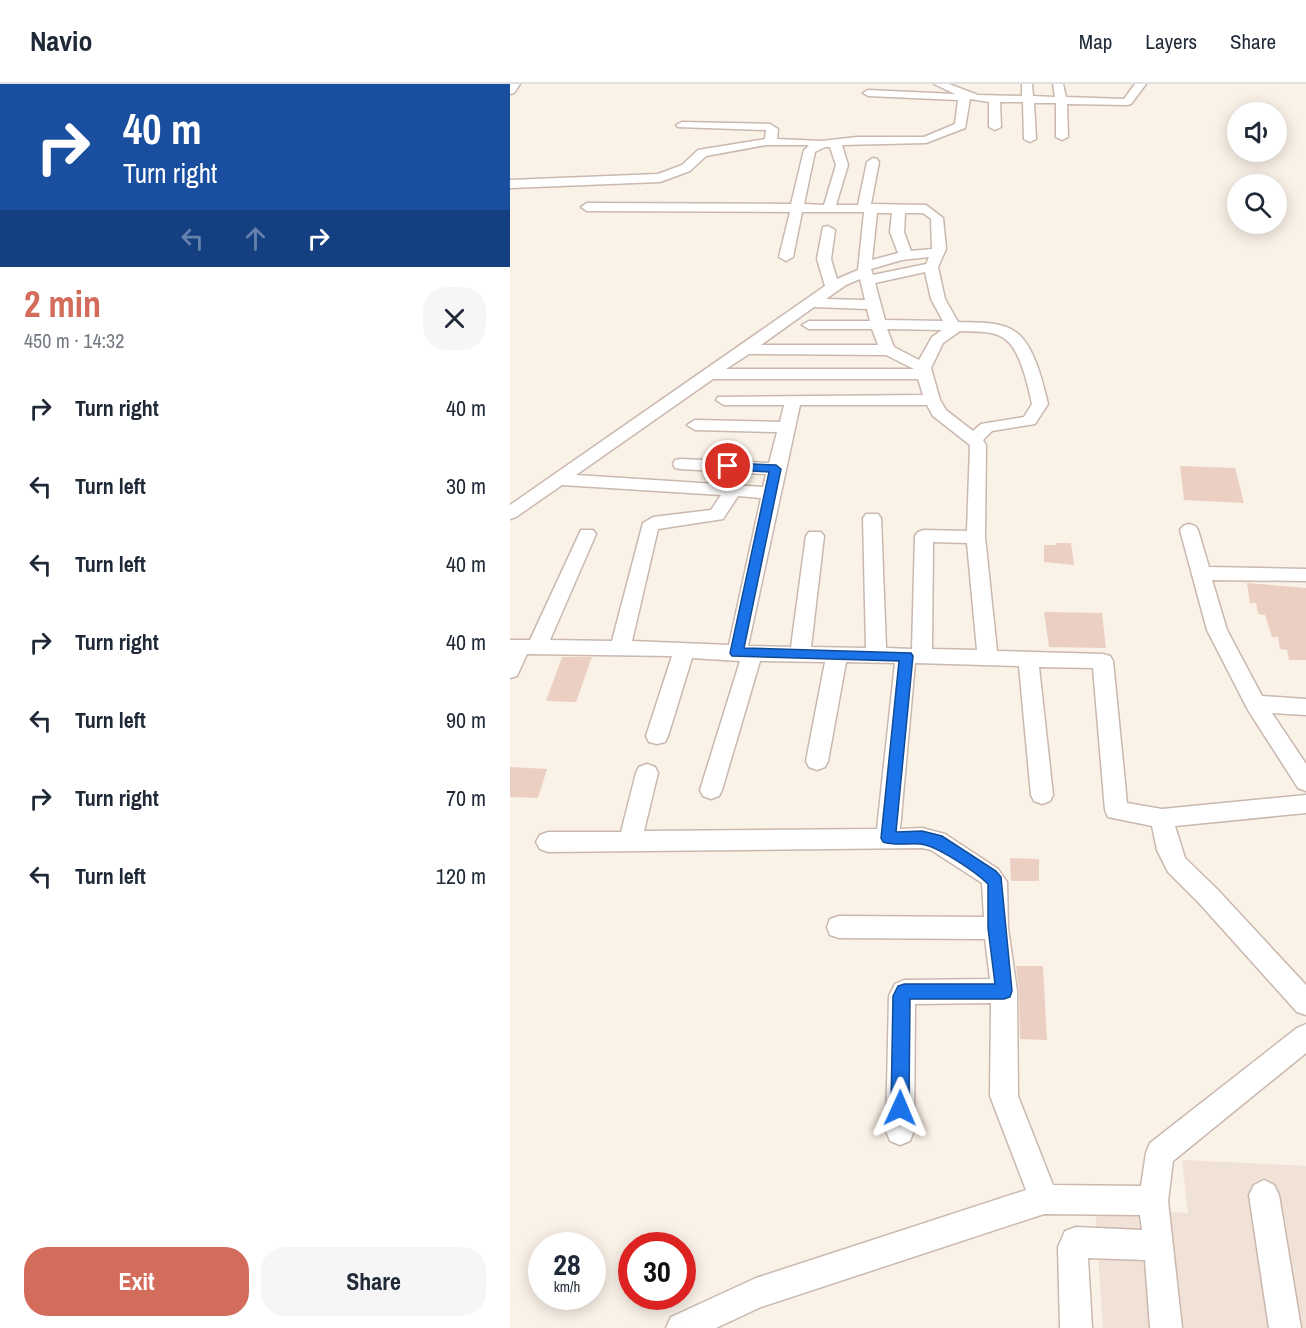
<!DOCTYPE html>
<html lang="en">
<head>
<meta charset="utf-8">
<style>
  body { margin:0; font-family:"Archivo Narrow",sans-serif; background:#f6f6f7; color:#1f2937; height:100vh; display:flex; flex-direction:column; font-size:22px; white-space:nowrap }
  * { box-sizing:border-box; margin:0 }
  p { font-size:20px; color:#747a83 }
  .icon { flex:none; width:33px; height:33px; fill:none; stroke:currentColor; stroke-width:2; stroke-linecap:round; stroke-linejoin:round }
  .map { position:relative; flex:1; overflow:hidden }
  .details { display:flex; flex-direction:column; background:#fff; width:510px }
  .details>* { flex:none }
  .hud { background:#1a4fa0; color:#fff; overflow:hidden }
  .tools { position:absolute; left:717px; top:18px; display:grid; gap:12px }
  .tools a { display:grid; place-items:center; width:60px; height:60px; border-radius:50%; background:#fff; box-shadow:0 3px 15px #0003; font-size:30px }
  .speed { position:absolute; left:18px; top:1148px; display:flex; gap:12px; font-size:30px; font-weight:700; text-align:center }
  .speed>* { display:grid; place-content:center; width:78px; height:78px; border-radius:50%; background:#fff; box-shadow:0 3px 15px #0003; line-height:1 }
  .speed small { font-size:15px; font-weight:400 }
  .speed .limit { border:9px solid #d22; background:#fff; color:#111 }
  .pin { position:absolute; display:grid; place-items:center; width:51px; height:51px; color:#fff; margin:-26px; border:3px solid #fff; border-radius:50%; box-shadow:0 2px 6px #0007 }
  .me { position:absolute; width:66px; margin:-33px; rotate:1deg; stroke-linejoin:round; filter:drop-shadow(0 0 4px #0008) }
  .turn { display:flex; align-items:center; gap:21px; height:126px; padding:0 24px; font-size:27px }
  .turn .icon { width:78px; height:78px; stroke-width:2.5 }
  .turn b { display:block; font-size:42px; line-height:51px }
  .lanes { display:flex; align-items:center; height:57px; padding:0 24px; background:#0003; justify-content:center; gap:30px; direction:ltr }
  .lanes .off { opacity:.35 }
  .round { display:grid; place-items:center; flex:none; width:63px; height:63px; border-radius:24px; background:#f6f6f7 }
  .headline { display:flex; align-items:center; justify-content:space-between; height:102px; padding:0 24px }
  h1 { font-size:36px; font-weight:700; line-height:45px; color:#d46c5c }
  .cta { display:flex; gap:12px; margin-top:auto; padding:12px 24px }
  .cta a { flex:1; height:69px; border-radius:24px; background:#d46c5c; color:#fff; font-size:24px; font-weight:700; line-height:69px; text-align:center }
  .cta a+a { background:#f6f6f7; color:#1f2937 }
  ul { padding:0; list-style:none }
  li { display:flex; align-items:center; gap:18px; height:78px; padding:0 24px }
  li div { flex:1 }
  li b { display:block; font-size:22px }
  li em { font-style:normal }
  header { display:flex; align-items:center; gap:36px; box-sizing:border-box; height:84px; padding:0 30px; background:#fff; border-bottom:2px solid #e0e1e3 }
  header strong { font-size:28px }
  nav { display:flex; gap:33px; margin-inline-start:auto; font-size:21px }
  main { display:flex; flex:1; min-height:0 }
  .map>svg:first-child { display:block }
</style>
</head>
<body>
<header>
<strong>Navio</strong>
<nav><a>Map</a><a>Layers</a><a>Share</a></nav>
</header>
<main>
<section class="details">
<div class="hud">
<div class="turn"><svg class="icon" aria-label="right" viewBox="0 0 24 24"><path d="M7 20v-9h11M14 6l5 5-5 5"/></svg><div><b>40 m</b>Turn right</div></div>
<div class="lanes"><svg class="icon off" aria-label="left" viewBox="0 0 24 24"><path d="M17 20v-9H6M10 6l-5 5 5 5"/></svg><svg class="icon off" aria-label="ahead" viewBox="0 0 24 24"><path d="M12 20V5M6 11l6-6 6 6"/></svg><svg class="icon" aria-label="right" viewBox="0 0 24 24"><path d="M7 20v-9h11M14 6l5 5-5 5"/></svg></div>
</div>
<div class="headline"><div><h1>2 min</h1><p>450 m · 14:32</p></div><a class="round"><svg class="icon" aria-label="close" viewBox="0 0 24 24"><path d="M6 6l12 12M18 6L6 18"/></svg></a></div>
<ul>
<li><svg class="icon" aria-label="right" viewBox="0 0 24 24"><path d="M7 20v-9h11M14 6l5 5-5 5"/></svg><div><b>Turn right</b></div><em>40 m</em></li>
<li><svg class="icon" aria-label="left" viewBox="0 0 24 24"><path d="M17 20v-9H6M10 6l-5 5 5 5"/></svg><div><b>Turn left</b></div><em>30 m</em></li>
<li><svg class="icon" aria-label="left" viewBox="0 0 24 24"><path d="M17 20v-9H6M10 6l-5 5 5 5"/></svg><div><b>Turn left</b></div><em>40 m</em></li>
<li><svg class="icon" aria-label="right" viewBox="0 0 24 24"><path d="M7 20v-9h11M14 6l5 5-5 5"/></svg><div><b>Turn right</b></div><em>40 m</em></li>
<li><svg class="icon" aria-label="left" viewBox="0 0 24 24"><path d="M17 20v-9H6M10 6l-5 5 5 5"/></svg><div><b>Turn left</b></div><em>90 m</em></li>
<li><svg class="icon" aria-label="right" viewBox="0 0 24 24"><path d="M7 20v-9h11M14 6l5 5-5 5"/></svg><div><b>Turn right</b></div><em>70 m</em></li>
<li><svg class="icon" aria-label="left" viewBox="0 0 24 24"><path d="M17 20v-9H6M10 6l-5 5 5 5"/></svg><div><b>Turn left</b></div><em>120 m</em></li>
</ul>
<div class="cta"><a>Exit</a><a>Share</a></div>
</section>
<div class="map">
<svg width="796" height="1244" viewBox="0 0 796 1244">
  <rect width="100%" height="100%" fill="#faf1e7"/>
  <!-- residential -->
  <path fill="#f0e2d7" d="M672 1076 796 1082V1244H593L585 1124 678 1129Z"/>
  <!-- building -->
  <g fill="#ebcfc2">
    <path d="M670 382 725 384 734 419 674 416Z"/>
    <path d="M546 459H561L564 481 534 478V461H546Z"/>
    <path d="M737 499 796 504V576H779L777 566 770 565 768 553H762L755 531 748 530 746 519H740Z"/>
    <path d="M534 528 592 529 596 564 539 563Z"/>
    <path d="M52 573H82L66 618 36 617Z"/>
    <path d="M0 683 37 685 28 714 0 713Z"/>
    <path d="M500 774 529 775V797H501Z"/>
    <path d="M506 882H533L537 956 510 955 509 907Z"/>
  </g>
  <g fill="none" stroke-linecap="round" stroke-linejoin="round">
    <!-- street casing -->
    <g stroke="#cab8af" stroke-width="3">
      <g id="street">
        <path d="M0 0H10L4 9 0 10Z"/>
        <path d="M424 0H439L468 11 512 12V0H522L523 12 545 13 543 0H553L556 13 614 15 625 0H636L621 20 617 21 557 20 558 53 552 56 546 53V19H524L526 55 520 58 514 55 513 18H490L491 43 485 46 479 43V18L460 15 455 44 416 59 332 61 338 81 326 121H348L357 78 363 74 367 75 369 78 361 120 416 121 433 134 436 165 428 183 435 215 448 238C464 239 490 237 504 247 524 259 533 299 538 320L525 340 482 347 473 356 476 361 475 453 487 567 593 570 600 572 603 577 617 719 652 725 796 711V729L665 742 675 774 707 805 796 901V931L787 928 689 819 658 788 647 766 642 742 598 733 595 726 583 584 529 583 543 711 540 717 532 720 524 717 521 711 509 582 405 579 390 745 412 744 435 750 488 785 497 798 498 844 507 907 508 1012 543 1101 631 1102 636 1069 640 1059 787 944 796 940V969L663 1077 658 1117 672 1244H640L635 1176 578 1174 582 1244H550L548 1163 555 1147 566 1143 632 1146 630 1131 534 1130 251 1223 206 1244H156L161 1233 246 1194 516 1106 480 1012 481 919 405 920 404 1047 400 1057 390 1061 380 1057 376 1047 379 912 385 900 394 896 480 895 475 855 329 854 320 851 317 843 320 835 329 832 474 833 472 799 421 766 412 764 38 768 30 765 26 758 30 751 38 748H111L126 689 129 683 137 680 145 683 148 689 134 747 367 745 385 579 336 578 318 677 315 683 307 686 299 683 296 677 315 578 250 577 212 706 209 712 201 715 193 712 190 706 230 577 182 574 158 652 155 658 147 660 139 658 136 652 162 572 17 570 7 592 0 594V556H20L71 446H83L86 450 40 556 102 557 133 439 143 433 201 426 211 411 52 401 6 433 0 435V421L315 202 307 175 313 143 318 142 325 146 321 175 327 195 348 186 354 128H292L283 173 276 177 269 173 280 128 77 127 71 123 77 119 281 120 294 66 299 62 297 61H256L196 72 180 87 150 98 0 104V96L148 90 172 81 188 66 255 55 256 46 168 43 166 41 172 38 260 40 268 45 267 55 312 57 347 53H414L445 40 448 16 358 12 353 9 358 6 445 10ZM315 63H320L326 81 314 121 294 120 305 68ZM367 129H382L380 148 388 169 362 176ZM395 129H413L421 135 422 165 401 167 394 148ZM419 173 416 180 363 191 361 185 392 176ZM415 188 421 215 433 237 375 236 365 199ZM350 195 355 216 316 215 336 201ZM304 223 357 225 360 237H299L292 241 299 245H362L368 261H251ZM377 245 432 246 422 253 409 276 384 263ZM450 247C463 248 480 246 492 253 510 262 518 302 522 320L514 333 471 340 463 347 436 326 430 316 421 284 433 259ZM239 270 376 271 404 285H216ZM203 295H408L413 311 208 313 206 316 214 321H274L270 338 185 336 177 341 185 346 267 348 259 379 171 375 165 376 163 380 165 384 171 385 256 390 253 403 66 391ZM290 321H417L423 332 460 361 457 447 414 446 408 448 405 452 402 565 376 564 371 434 368 430H356L353 434 356 564 301 563 314 452 311 448H299L296 452 281 563 238 562ZM228 412 251 414 219 561 122 557 148 445 213 435ZM423 458 457 459 467 566 422 565Z"/>
        <path d="M679 440 685 442 688 446 699 483 796 485V497L702 496 717 546 752 612 796 615V631L762 629 796 680V707L788 704 738 626 697 546 670 446 673 442Z"/>
        <path d="M754 1096 764 1101 769 1111 791 1244H759L739 1111 744 1101Z"/>
      </g>
    </g>
    <!-- street -->
    <use href="#street" fill="#fff" fill-rule="evenodd"/>
  </g>
  <!-- route -->
  <path fill="#1a73e8" stroke="#114b97" stroke-width="1.5" d="M218 379 266 381 271 385 234 564 401 569 403 572 386 748 412 747 432 752 486 787 491 793 502 907 500 913 494 915H400L399 1024 397 1031 390 1033 384 1031 381 1024 383 912 388 902 394 900H485L478 844V800C466 788 426 761 410 760 398 759 385 762 373 758L371 754 389 577 222 572 220 569 259 388 214 385V380Z"/>
</svg>
<div class="tools">
<a><svg class="icon" aria-label="sound" viewBox="0 0 24 24"><path d="M4 9h4l5-4v14l-5-4H4zM17 9q2 3 0 6"/></svg></a>
<a><svg class="icon" aria-label="search" viewBox="0 0 24 24"><circle cx="10" cy="10" r="6"/><path d="M15 15l6 6"/></svg></a>
</div>
<div class="speed"><div>28<small>km/h</small></div><div class="limit">30</div></div>
<div class="pin" style="left:218px;top:382px;background:#d93025"><svg class="icon" aria-label="arrive" viewBox="0 0 24 24"><path d="M6 21V4h12l-3 4 3 4H6"/></svg></div>
<svg class="me" style="left:390px;top:1024px" viewBox="-20 -20 40 40"><path d="M0-17L14 15 0 8-14 15z" fill="#1a73e8" stroke="#fff" stroke-width="4"/></svg>
</div>
</main>
</body>
</html>
